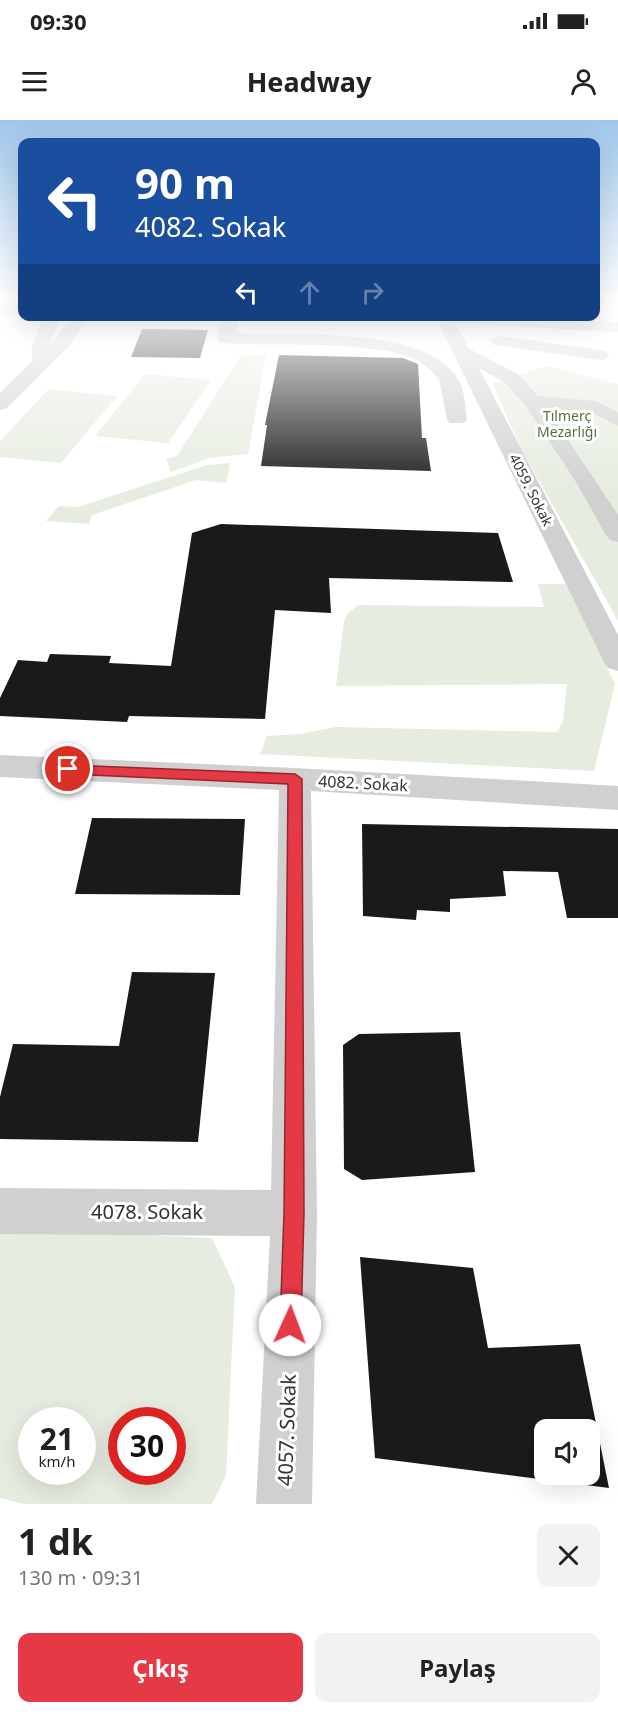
<!DOCTYPE html>
<html lang="tr">
<head>
<meta charset="utf-8">
<style>
  body { margin:0; font-family:"Noto Sans",sans-serif; background:#f2f2f2; color:#222; height:100vh; display:flex; flex-direction:column; font-size:22px; white-space:nowrap }
  * { box-sizing:border-box; margin:0 }
  p { font-size:20px; color:#767676 }
  .icon { flex:none; width:33px; height:33px; fill:none; stroke:currentColor; stroke-width:2; stroke-linecap:round; stroke-linejoin:round }
  .map { position:relative; height:1384px; overflow:hidden }
  .sheet { display:flex; flex-direction:column; background:#fff; flex:1 }
  .sheet>* { flex:none }
  .top-card { position:absolute; left:18px; top:18px; width:582px; height:183px; border-radius:12px; box-shadow:0 6px 24px #0002; background:#1a4fa0; color:#fff; overflow:hidden }
  .fabs { position:absolute; left:534px; top:1299px; display:grid; gap:12px }
  .fabs a { display:grid; place-items:center; width:66px; height:66px; border-radius:12px; background:#fff; box-shadow:0 6px 24px #0002; font-size:30px }
  .speed { position:absolute; left:18px; top:1287px; display:flex; gap:12px; font-size:30px; font-weight:700; text-align:center }
  .speed>* { display:grid; place-content:center; width:78px; height:78px; border-radius:50%; background:#fff; box-shadow:0 6px 24px #0002; line-height:1 }
  .speed small { font-size:15px; font-weight:400 }
  .speed .limit { border:9px solid #d22; background:#fff; color:#111 }
  .pin { position:absolute; display:grid; place-items:center; width:51px; height:51px; color:#fff; margin:-26px; border:3px solid #fff; border-radius:50%; box-shadow:0 2px 6px #0007 }
  .me { position:absolute; width:66px; margin:-33px; rotate:2deg; stroke-linejoin:round; filter:drop-shadow(0 0 4px #0008) }
  .turn { display:flex; align-items:center; gap:21px; height:126px; padding:0 18px; font-size:27px }
  .turn .icon { width:78px; height:78px; stroke-width:2.5 }
  .turn b { display:block; font-size:42px; line-height:51px }
  .lanes { display:flex; align-items:center; height:57px; padding:0 18px; background:#0003; justify-content:center; gap:30px; direction:ltr }
  .lanes .off { opacity:.35 }
  .round { display:grid; place-items:center; flex:none; width:63px; height:63px; border-radius:12px; background:#f2f2f2 }
  .summary { display:flex; align-items:center; justify-content:space-between; height:102px; padding:0 18px }
  h1 { font-size:36px; font-weight:700; line-height:45px }
  .action { display:flex; gap:12px; margin-top:auto; padding:12px 18px }
  .action a { flex:1; height:69px; border-radius:12px; background:#e63946; color:#fff; font-size:24px; font-weight:700; line-height:69px; text-align:center }
  .action a+a { background:#f2f2f2; color:#222 }
  .status { display:flex; justify-content:space-between; align-items:center; height:42px; padding:0 30px; background:#fff; direction:ltr }
  .status svg { height:16px; fill:currentColor }
  header { display:flex; justify-content:space-between; align-items:center; height:78px; padding:0 18px; background:#fff; font-size:27px; font-weight:700 }
  .map>svg:first-child { display:block }
</style>
</head>
<body>
<div class="status"><b>09:30</b><svg viewBox="0 0 49 12"><path d="M0 12V9h3v3zM5 12V6h3v6zM10 12V3h3v9zM15 12V0h3v12zM26 1h20v11H26zM47 4h2v5h-2z"/></svg></div>
<header><svg class="icon" aria-label="menu" viewBox="0 0 24 24"><path d="M4 6h16M4 12h16M4 18h16"/></svg>Headway<svg class="icon" aria-label="person" viewBox="0 0 24 24"><circle cx="12" cy="8" r="4"/><path d="M4 21q1-7 8-7t8 7"/></svg></header>
<div class="map">
<svg width="618" height="1384" viewBox="0 0 618 1384">
  <rect width="100%" height="100%" fill="#fff"/>
  <!-- green -->
  <g fill="#e6ecdf" fill-rule="evenodd">
    <path d="M241 235H266L248 334 209 338 171 352 166 339 177 336Z"/>
    <path d="M547 246 618 264V501L520 327 493 264Z"/>
    <path d="M145 254 211 260 168 323 95 316Z"/>
    <path d="M49 269 117 276 61 343 0 337V321Z"/>
    <path d="M230 343 226 363 196 360 92 395 89 404 46 401 59 386 78 387 207 345Z"/>
    <path d="M538 464H568L615 564 594 651 260 634 267 616 300 614 336 607 557 612 563 601 567 564 336 566 344 501 349 492 359 485 544 487Z"/>
    <path d="M0 1109 212 1118 235 1167 226 1355 212 1384H24L0 1378ZM32 1300H82V1352H32ZM122 1300H172V1352H122Z"/>
  </g>
  <!-- building -->
  <g fill="#1a1a1a" fill-rule="evenodd">
    <path d="M142 209 208 210 200 238 131 237Z"/>
    <path d="M279 235 403 238 418 244 422 318H426L431 351 261 346 267 305H265Z"/>
    <path d="M221 404 498 413 513 462 329 458 331 493 275 490 265 599 129 596 127 602 0 596V578L18 540 47 542 50 534 111 536 109 543 171 546 192 413Z"/>
    <path d="M92 698 245 699 240 775 75 774Z"/>
    <path d="M362 704 618 709V798H567L558 752 503 751 506 776 450 779V792L417 790 416 800 363 796Z"/>
    <path d="M132 852 215 853 198 1022 0 1019V977L13 924 119 926Z"/>
    <path d="M460 912 475 1052 362 1060 344 1049 343 925 359 914Z"/>
    <path d="M360 1137 473 1148 488 1228 580 1224 609 1368 375 1338ZM544 1310H590V1354H544Z"/>
  </g>
  <g fill="none" stroke-linecap="round" stroke-linejoin="round">
    <!-- minor -->
    <g fill="#d0d0d0" fill-rule="evenodd">
      <rect x="0" y="184" width="22" height="10"/>
      <path d="M44 196H61L50 225 73 196H90L70 225 7 288 0 290V273L32 241V226Z"/>
      <path d="M222 196H239L236 213C293 217 425 204 458 259 465 270 465 286 467 299L464 303H450L447 299 439 259C431 250 421 241 410 237 361 220 280 227 226 223L220 222 217 218Z"/>
      <path d="M406 196H518L618 202V212L456 203 468 228 518 254 538 276 596 281 618 292V306L591 292 547 288 618 395V422L610 420 606 415 576 362 525 285 504 262 479 248 618 515V551L608 548 604 542 438 202 414 201Z"/>
      <path d="M500 216 600 230 606 231 609 235 606 239 600 240 494 225 491 221 494 217Z"/>
      <path d="M0 635 295 648 618 666V690L311 671 317 1093 312 1384H256L270 1116 0 1114V1068L271 1070 279 670 0 657Z"/>
    </g>
  </g>
  <!-- sky -->
  <linearGradient id="sky" x2="0" y2="1"><stop stop-color="#9ec6ea"/><stop offset="0.48" stop-color="#fff"/><stop offset="1" stop-color="#fff" stop-opacity="0"/></linearGradient>
  <rect width="618" height="375" fill="url(#sky)"/>
  <!-- route -->
  <path fill="#e63946" stroke="#96252e" stroke-width="1.5" d="M68 645 295 654 302 659 304 1093 301 1205 298 1212 290 1215 283 1212 280 1205 284 1093 288 664 68 654 62 649Z"/>
  <g text-anchor="middle" stroke-width="6" stroke-linejoin="round" paint-order="stroke">
    <!-- far-park labels -->
    <g font-size="14" fill="#56703f" stroke="#fff">
      <text x="567" y="301">Tılmerç<tspan x="567" dy="16">Mezarlığı</tspan></text>
    </g>
    <!-- far-street labels -->
    <g font-size="14" fill="#333" stroke="#fff">
      <text transform="translate(531 370) rotate(63)" y="5">4059. Sokak</text>
    </g>
    <!-- street labels -->
    <g font-size="16" fill="#333" stroke="#fff">
      <text transform="translate(363 663) rotate(3)" y="6">4082. Sokak</text>
    </g>
    <!-- near-street labels -->
    <g font-size="20" fill="#333" stroke="#fff">
      <text x="147" y="1099">4078. Sokak</text>
      <text transform="translate(287 1310) rotate(-88)" y="7">4057. Sokak</text>
    </g>
  </g>
</svg>
<div class="fabs">
<a><svg class="icon" aria-label="sound" viewBox="0 0 24 24"><path d="M4 9h4l5-4v14l-5-4H4zM17 9q2 3 0 6"/></svg></a>
</div>
<div class="speed"><div>21<small>km/h</small></div><div class="limit">30</div></div>
<div class="pin" style="left:68px;top:649px;background:#d93025"><svg class="icon" aria-label="arrive" viewBox="0 0 24 24"><path d="M6 21V4h12l-3 4 3 4H6"/></svg></div>
<svg class="me" style="left:290px;top:1205px" viewBox="-20 -20 40 40"><circle r="19" fill="#fff"/><path d="M0-13L10 11 0 6-10 11z" fill="#e63946"/></svg>
<div class="top-card">
<div class="turn"><svg class="icon" aria-label="left" viewBox="0 0 24 24"><path d="M17 20v-9H6M10 6l-5 5 5 5"/></svg><div><b>90 m</b>4082. Sokak</div></div>
<div class="lanes"><svg class="icon" aria-label="left" viewBox="0 0 24 24"><path d="M17 20v-9H6M10 6l-5 5 5 5"/></svg><svg class="icon off" aria-label="ahead" viewBox="0 0 24 24"><path d="M12 20V5M6 11l6-6 6 6"/></svg><svg class="icon off" aria-label="right" viewBox="0 0 24 24"><path d="M7 20v-9h11M14 6l5 5-5 5"/></svg></div>
</div>
</div>
<section class="sheet">
<div class="summary"><div><h1>1 dk</h1><p>130 m · 09:31</p></div><a class="round"><svg class="icon" aria-label="close" viewBox="0 0 24 24"><path d="M6 6l12 12M18 6L6 18"/></svg></a></div>
<div class="action"><a>Çıkış</a><a>Paylaş</a></div>
</section>
</body>
</html>
